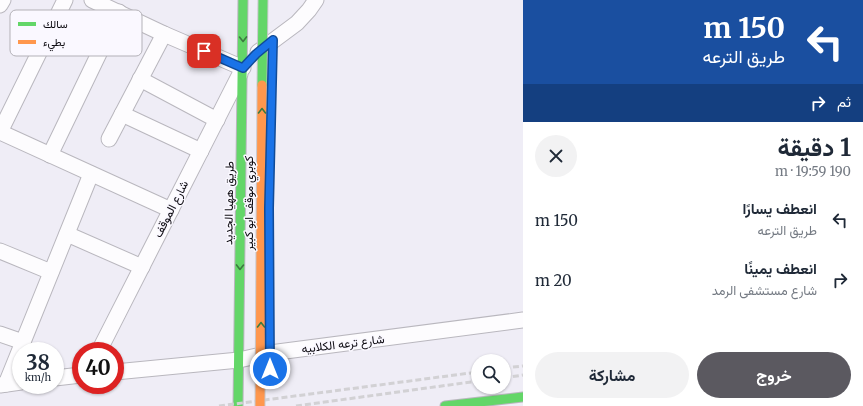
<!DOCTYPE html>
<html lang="ar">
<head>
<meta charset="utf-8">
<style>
  body { margin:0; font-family:Merriweather,Vazirmatn,serif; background:#f2f2f3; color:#1f2937; direction:rtl; height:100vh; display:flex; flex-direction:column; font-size:15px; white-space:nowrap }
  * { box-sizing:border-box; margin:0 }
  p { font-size:13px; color:#747a83 }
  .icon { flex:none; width:22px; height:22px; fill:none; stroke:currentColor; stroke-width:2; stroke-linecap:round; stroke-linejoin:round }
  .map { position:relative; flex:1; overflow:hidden; direction:ltr }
  .panel { display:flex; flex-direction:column; background:#fff; width:340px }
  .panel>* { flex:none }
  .banner { background:#1a4fa0; color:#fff; overflow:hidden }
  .tools { position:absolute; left:471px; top:354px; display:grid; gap:8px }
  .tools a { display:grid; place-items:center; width:40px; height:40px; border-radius:50%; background:#fff; box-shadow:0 1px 3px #0004; font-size:20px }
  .speed { position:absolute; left:12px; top:342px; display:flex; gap:8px; font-size:20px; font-weight:700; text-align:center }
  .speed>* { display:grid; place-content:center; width:52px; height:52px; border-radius:50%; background:#fff; box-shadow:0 1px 3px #0004; line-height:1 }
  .speed small { font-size:10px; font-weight:400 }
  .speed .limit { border:6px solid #d22; background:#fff; color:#111 }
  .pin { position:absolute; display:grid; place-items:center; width:34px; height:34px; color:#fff; margin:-17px; border-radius:8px; box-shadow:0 2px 6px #0006 }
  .me { position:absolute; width:44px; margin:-22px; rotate:0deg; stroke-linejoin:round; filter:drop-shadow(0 0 3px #0008) }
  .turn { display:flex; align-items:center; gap:14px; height:84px; padding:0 12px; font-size:18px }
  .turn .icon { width:52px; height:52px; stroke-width:2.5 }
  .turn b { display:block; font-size:28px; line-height:34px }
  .then { display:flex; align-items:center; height:38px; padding:0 12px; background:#0003; gap:8px; font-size:15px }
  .round { display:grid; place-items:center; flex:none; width:42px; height:42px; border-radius:21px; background:#f2f2f3 }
  .head { display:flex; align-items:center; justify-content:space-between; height:68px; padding:0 12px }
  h1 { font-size:24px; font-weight:700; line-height:30px }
  .action { display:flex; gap:8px; margin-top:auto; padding:8px 12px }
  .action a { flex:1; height:46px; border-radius:24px; background:#5b5960; color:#fff; font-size:16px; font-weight:700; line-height:46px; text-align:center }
  .action a+a { background:#f2f2f3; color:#1f2937 }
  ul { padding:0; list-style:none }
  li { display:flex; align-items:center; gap:12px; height:60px; padding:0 12px }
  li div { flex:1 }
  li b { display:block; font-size:15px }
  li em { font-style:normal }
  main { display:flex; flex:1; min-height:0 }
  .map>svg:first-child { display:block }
</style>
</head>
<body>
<main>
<section class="panel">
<div class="banner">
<div class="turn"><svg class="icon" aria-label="left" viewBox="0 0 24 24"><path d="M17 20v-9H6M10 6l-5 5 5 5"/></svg><div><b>150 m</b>طريق الترعه</div></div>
<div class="then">ثم<svg class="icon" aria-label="right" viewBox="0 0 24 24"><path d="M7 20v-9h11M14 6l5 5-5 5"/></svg></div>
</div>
<div class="head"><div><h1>1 دقيقة</h1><p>190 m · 19:59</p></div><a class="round"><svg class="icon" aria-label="close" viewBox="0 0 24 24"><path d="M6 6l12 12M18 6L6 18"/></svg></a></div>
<ul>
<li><svg class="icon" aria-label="left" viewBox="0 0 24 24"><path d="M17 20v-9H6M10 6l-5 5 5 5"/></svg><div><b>انعطف يسارًا</b><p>طريق الترعه</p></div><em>150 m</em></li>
<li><svg class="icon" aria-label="right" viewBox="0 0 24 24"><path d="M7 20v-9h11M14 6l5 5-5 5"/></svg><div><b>انعطف يمينًا</b><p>شارع مستشفى الرمد</p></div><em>20 m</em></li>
</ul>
<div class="action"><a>خروج</a><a>مشاركة</a></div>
</section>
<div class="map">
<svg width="523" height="406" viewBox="0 0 523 406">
  <rect width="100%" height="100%" fill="#efedf6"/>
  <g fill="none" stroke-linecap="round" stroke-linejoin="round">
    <!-- street casing -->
    <g stroke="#b9b7be" stroke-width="17">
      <g id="street">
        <path d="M92 0 164 34 243 68"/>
        <path d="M0 5 3 0"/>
        <path d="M258 52 297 23 309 10 316 0"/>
        <path d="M140 79 217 120"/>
        <path d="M122 114 201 151"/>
        <path d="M0 132 171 210"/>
        <path d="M0 132 65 0"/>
        <path d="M109 139 164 34"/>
        <path d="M50 155 119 12"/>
        <path d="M67 234 142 267"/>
        <path d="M0 251 51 272"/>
        <path d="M0 334 23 342"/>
        <path d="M99 351 240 74"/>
        <path d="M115 372 239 360 270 353 523 320"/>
        <path d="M55 378 81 375"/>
        <path d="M6 384 91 174"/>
        <path d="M0 385 21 382"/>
      </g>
    </g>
    <!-- fast casing -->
    <g stroke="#b9b7be" stroke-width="11">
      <g id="fast">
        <path d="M238 406 243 0"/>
        <path d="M445 406 523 397"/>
      </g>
    </g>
    <!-- street -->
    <use href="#street" stroke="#fdfcfe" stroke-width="15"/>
    <!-- fast -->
    <use href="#fast" stroke="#63d668" stroke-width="9"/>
    <!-- rail -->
    <g stroke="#d2d1d4" stroke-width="3" stroke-dasharray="6 3" stroke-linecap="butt">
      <path d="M504 368 523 366"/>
      <path d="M504 378 523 375"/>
      <path d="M219 406 478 372"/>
      <path d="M296 406 478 381"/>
    </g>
    <!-- fast-bridge casing -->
    <g stroke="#c9c8cc" stroke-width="11" stroke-linecap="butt">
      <path id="fast-bridge" d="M262 85 263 0"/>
    </g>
    <!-- slow-bridge casing -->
    <g stroke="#c9c8cc" stroke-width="11" stroke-linecap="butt">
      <path id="slow-bridge" d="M260 406 262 85"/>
    </g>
    <!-- fast-bridge -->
    <use href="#fast-bridge" stroke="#63d668" stroke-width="9"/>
    <!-- slow-bridge -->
    <use href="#slow-bridge" stroke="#ff974d" stroke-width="9"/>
  </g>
  <!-- one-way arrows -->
  <defs><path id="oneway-chevron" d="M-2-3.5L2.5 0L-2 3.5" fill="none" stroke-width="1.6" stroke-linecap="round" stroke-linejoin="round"/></defs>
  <g stroke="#3c7a40">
    <use href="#oneway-chevron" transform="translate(243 39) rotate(89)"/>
    <use href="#oneway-chevron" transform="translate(262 111) rotate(-90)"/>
    <use href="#oneway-chevron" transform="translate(240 267) rotate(91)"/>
    <use href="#oneway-chevron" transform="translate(261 325) rotate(-90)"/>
  </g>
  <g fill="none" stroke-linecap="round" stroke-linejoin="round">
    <!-- route casing -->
    <g stroke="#114b97" stroke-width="10">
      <path id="route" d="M204 51 243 68 256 54 273 40 269 208 270 369"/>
    </g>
    <!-- route -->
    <use href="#route" stroke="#1a73e8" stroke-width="7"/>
  </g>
  <g text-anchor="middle" stroke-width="3" stroke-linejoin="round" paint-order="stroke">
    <!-- street labels -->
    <g font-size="12" fill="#0c0a10" stroke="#faf8ff">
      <text transform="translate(229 203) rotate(-89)" y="4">طريق ههيا الجديد</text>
      <text transform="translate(249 203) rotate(-90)" y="4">كوبري موقف ابو كبير</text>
      <text transform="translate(171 209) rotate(-63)" y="4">شارع الموقف</text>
      <text transform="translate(343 344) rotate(-7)" y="4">شارع ترعه الكلابيه</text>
    </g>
  </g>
  <!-- legend -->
  <rect x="10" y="10" width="132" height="46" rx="6" fill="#faf8ff" stroke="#b3b1b7" stroke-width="1"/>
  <rect x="18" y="22" width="18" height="4" fill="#63d668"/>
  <rect x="18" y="40" width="18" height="4" fill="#ff974d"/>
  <g font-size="11" fill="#0c0a10">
    <text x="43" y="28">سالك</text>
    <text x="43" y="46">بطيء</text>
  </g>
</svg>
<div class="tools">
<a><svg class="icon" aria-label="search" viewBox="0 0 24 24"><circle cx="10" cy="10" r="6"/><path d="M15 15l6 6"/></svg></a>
</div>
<div class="speed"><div>38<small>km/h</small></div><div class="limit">40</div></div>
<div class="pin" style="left:204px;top:51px;background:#d93025"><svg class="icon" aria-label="arrive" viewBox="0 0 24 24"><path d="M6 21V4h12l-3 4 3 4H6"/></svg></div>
<svg class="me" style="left:270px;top:369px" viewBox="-20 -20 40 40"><circle r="17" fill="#1a73e8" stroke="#fff" stroke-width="3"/><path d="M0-11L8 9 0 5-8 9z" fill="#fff"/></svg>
</div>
</main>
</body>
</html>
